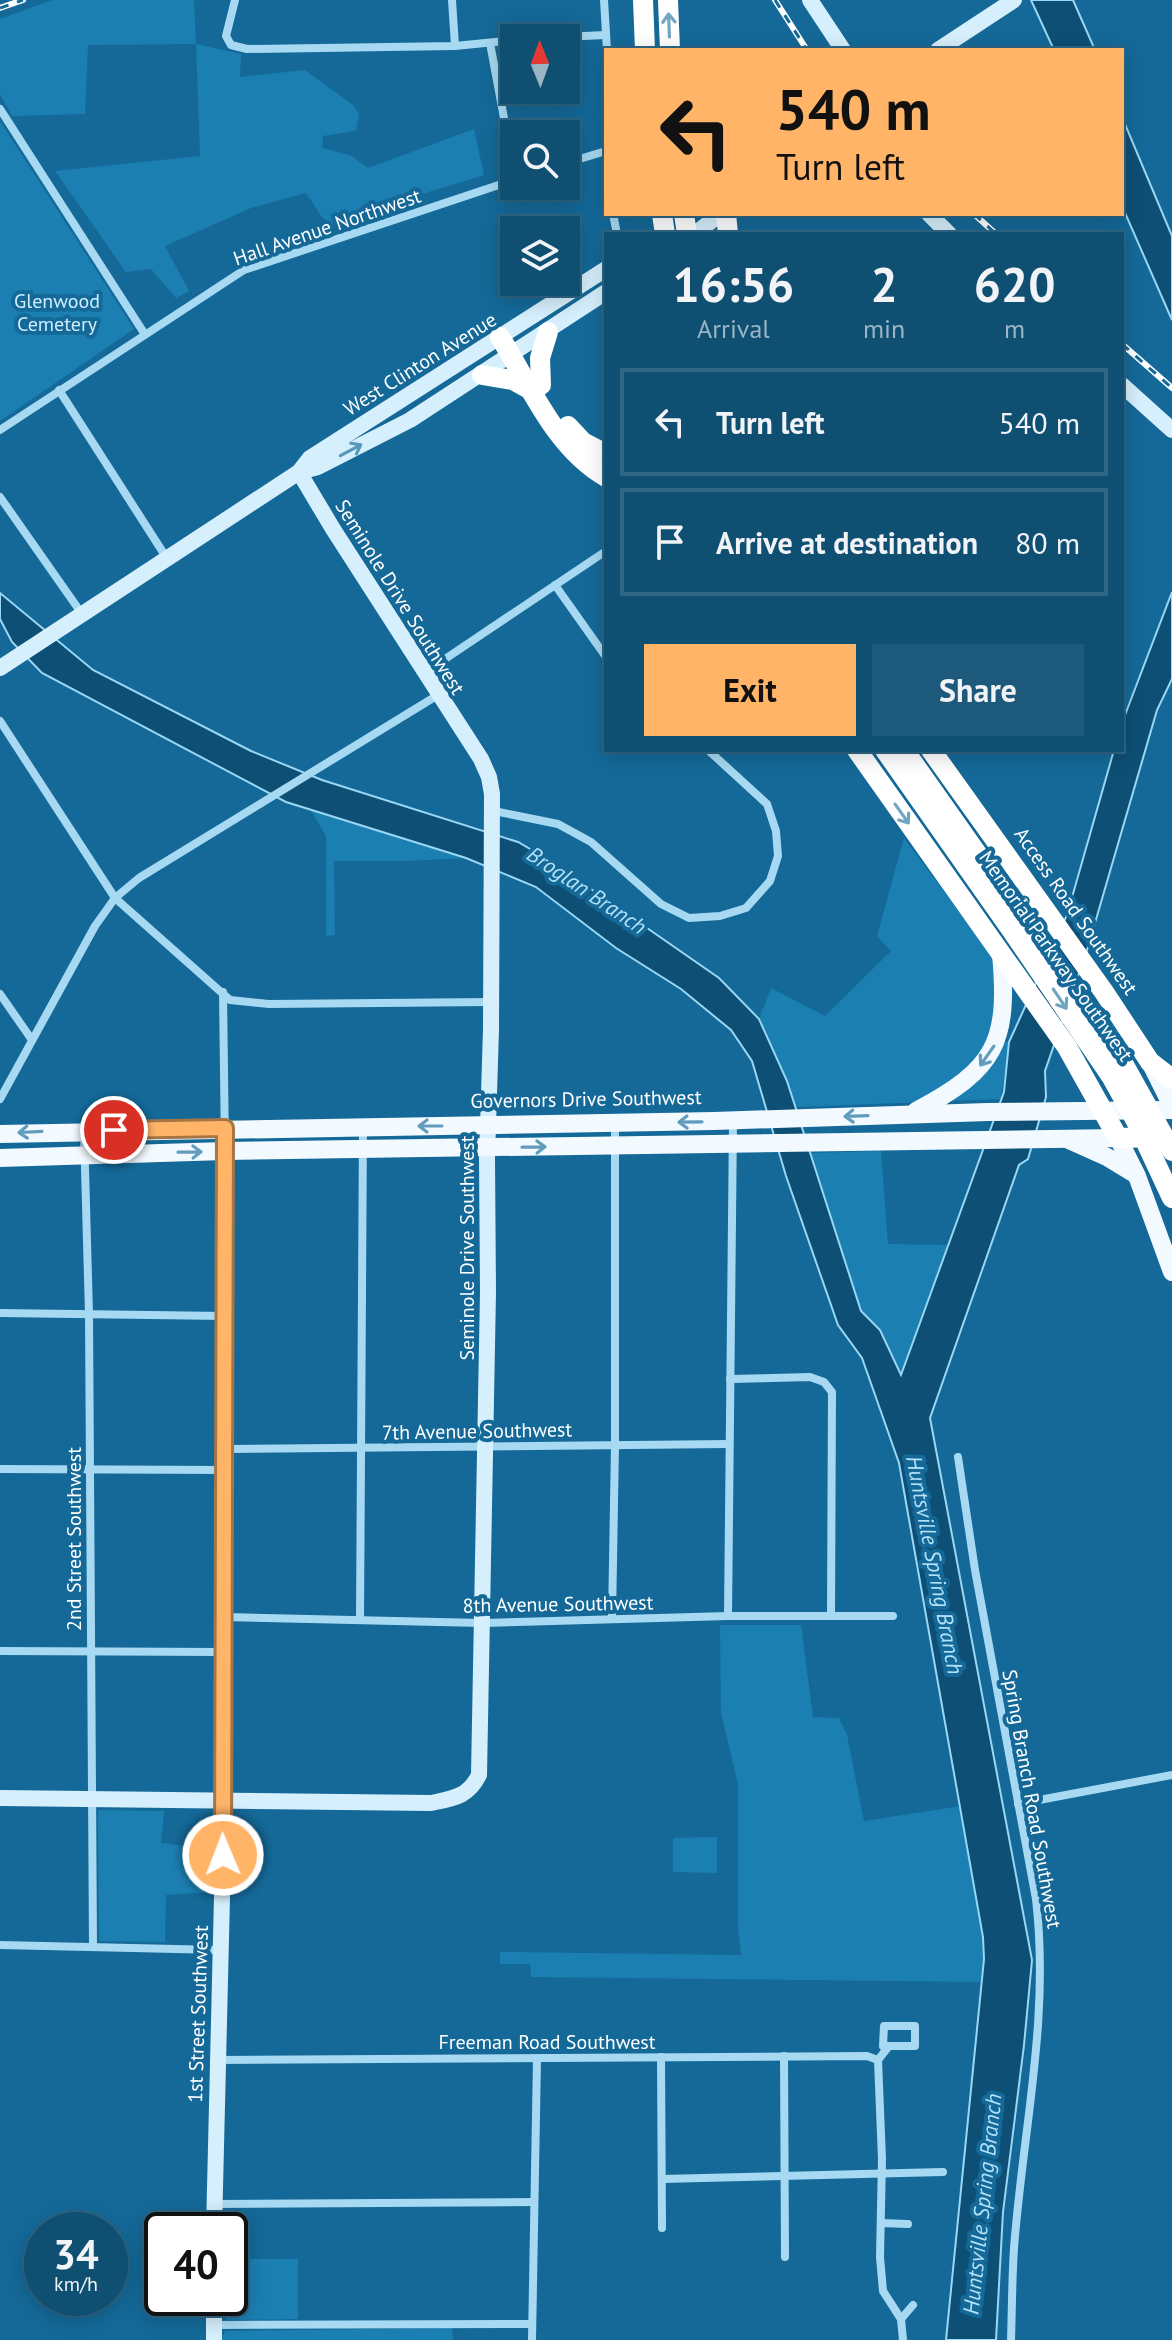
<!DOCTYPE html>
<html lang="en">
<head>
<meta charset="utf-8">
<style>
  body { margin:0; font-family:"PT Sans",sans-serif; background:#1d597a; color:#f1f3f6; height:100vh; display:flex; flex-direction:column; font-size:30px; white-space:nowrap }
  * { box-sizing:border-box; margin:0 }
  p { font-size:26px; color:#9bb5c4 }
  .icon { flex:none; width:44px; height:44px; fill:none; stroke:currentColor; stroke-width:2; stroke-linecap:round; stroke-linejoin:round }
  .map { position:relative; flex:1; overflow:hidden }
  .side { position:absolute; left:604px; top:232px; width:520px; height:520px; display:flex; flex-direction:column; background:#0f4f72; border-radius:0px; box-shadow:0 4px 20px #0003,0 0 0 2px #2f6684 }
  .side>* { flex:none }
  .guide { position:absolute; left:604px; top:48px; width:520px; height:168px; border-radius:0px; box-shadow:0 4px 20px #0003,0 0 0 2px #2f6684; background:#ffb468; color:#111; overflow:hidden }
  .needle { width:52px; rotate:359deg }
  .buttons { position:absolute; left:500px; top:24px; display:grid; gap:16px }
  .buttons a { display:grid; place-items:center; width:80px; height:80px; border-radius:0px; background:#0f4f72; box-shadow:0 4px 20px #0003,0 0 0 2px #2f6684; font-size:40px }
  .speed { position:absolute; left:24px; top:2212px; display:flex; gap:16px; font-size:40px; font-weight:700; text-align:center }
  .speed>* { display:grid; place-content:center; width:104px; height:104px; border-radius:50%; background:#0f4f72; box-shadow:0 4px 20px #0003,0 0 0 2px #2f6684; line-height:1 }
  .speed small { font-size:20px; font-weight:400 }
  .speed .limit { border:4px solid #111; border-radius:12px; background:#fff; color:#111 }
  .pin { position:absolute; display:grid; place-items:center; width:68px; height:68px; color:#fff; margin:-34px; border:4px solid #fff; border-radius:50%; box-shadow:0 2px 8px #0007 }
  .me { position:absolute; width:88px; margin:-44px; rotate:359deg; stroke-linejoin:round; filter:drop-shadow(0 0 6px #0008) }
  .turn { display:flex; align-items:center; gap:28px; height:168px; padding:0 40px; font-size:36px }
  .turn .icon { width:104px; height:104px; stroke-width:2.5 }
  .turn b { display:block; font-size:56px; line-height:68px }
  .eta { display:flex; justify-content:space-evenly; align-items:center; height:136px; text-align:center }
  .eta b { font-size:48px; font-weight:600; line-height:56px }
  .action { display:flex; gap:16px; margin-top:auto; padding:16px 40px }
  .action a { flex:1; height:92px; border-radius:0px; background:#ffb468; color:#111; font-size:32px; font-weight:600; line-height:92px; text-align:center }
  .action a+a { background:#1d597a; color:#f1f3f6 }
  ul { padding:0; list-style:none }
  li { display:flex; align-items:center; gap:24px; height:108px; margin:0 16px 12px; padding:0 24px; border:4px solid #2f6684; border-radius:0px }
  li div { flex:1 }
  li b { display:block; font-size:30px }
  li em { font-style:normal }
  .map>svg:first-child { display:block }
</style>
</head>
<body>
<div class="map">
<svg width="1172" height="2340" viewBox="0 0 1172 2340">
  <rect width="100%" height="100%" fill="#146998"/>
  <!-- green -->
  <g fill="#1c7fb2">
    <path d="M52 0H194L196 44 241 54 240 77 305 70 353 105 359 114 356 131 323 136 322 148 352 156 368 168 474 129 484 175 383 206 334 227 322 217 306 193 251 208 165 246 189 291 176 298 151 269 126 272 55 171 200 156 196 44 88 45 85 114 12 116 0 94V19Z"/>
    <path d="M0 121 134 329 0 421Z"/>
    <path d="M310 809 466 858 406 861H334L335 935 326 936V836Z"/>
    <path d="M904 838 992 956 1013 992 1009 1021 1002 1040 1009 1042 1001 1099 795 1107 787 1081 759 1019 771 988 825 1016 891 951 877 936Z"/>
    <path d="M881 1151 888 1244 950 1245 902 1376 880 1330 861 1311 809 1153Z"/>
    <path d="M720 1625H801L813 1717 839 1718 847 1735 864 1821 961 1806 983 1937 984 1959 980 1982 531 1977 530 1964H500V1952L741 1955 738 1927V1784L721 1713Z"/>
    <path d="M98 1810 164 1811 161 1843 212 1849V1892L166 1895 165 1942 99 1941Z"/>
    <path d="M717 1837V1873L673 1872V1838Z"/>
    <path d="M230 2259H298V2319L228 2320 224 2317 221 2298H230Z"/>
    <path d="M452 2328 453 2340H220L225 2331Z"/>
  </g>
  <!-- water -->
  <g fill="#0d4f75" stroke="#99d7f5" stroke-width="2">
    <path d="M1031 0H1073L1095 50H1054Z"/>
    <path d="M1122 117 1172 236V320L1122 206Z"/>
    <path d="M1172 592V679L1157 710 1088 947 1045 1071 1046 1097 1028 1159 1019 1165 930 1418 1032 1960 1024 2045 1003 2212 996 2340H946L984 1959 983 1937 899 1463 862 1358 838 1325 786 1176 752 1061 731 1030 681 989 616 948 536 887 466 858 286 802 42 673 12 642 0 619V593L93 670 251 751 322 780 518 842 552 862 719 978 759 1019 787 1081 861 1311 880 1330 901 1375 1004 1092 1009 1042 1067 915 1114 750H1122V723Z"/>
  </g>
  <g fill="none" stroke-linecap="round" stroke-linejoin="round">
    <!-- street -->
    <g stroke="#a7d9f2" stroke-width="8">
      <path d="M235 0 226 36 231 45 247 49 455 46 514 40"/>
      <path d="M452 0 455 46"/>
      <path d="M604 0 607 50"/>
      <path d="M540 38 606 35"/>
      <path d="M490 43 514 172"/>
      <path d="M0 109 144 333"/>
      <path d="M566 163 606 151"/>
      <path d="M613 214 617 234"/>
      <path d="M59 390 166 557"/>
      <path d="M0 430 244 270 514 180"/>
      <path d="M0 497 82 614"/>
      <path d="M555 585 606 657"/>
      <path d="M425 675 448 657 606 551"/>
      <path d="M0 721 115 898 230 1000 269 1004 491 1002"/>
      <path d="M494 811 558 824 591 842 661 904 689 918 720 916 746 908 770 881 778 856 776 831 767 804 708 750"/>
      <path d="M0 994 32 1040"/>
      <path d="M0 1099 95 926 115 898 139 878 438 695"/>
      <path d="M84 1132 89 1314 93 1947"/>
      <path d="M0 1313 225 1316"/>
      <path d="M730 1379 810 1377 824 1382 832 1392 831 1616"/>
      <path d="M225 1449 729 1444"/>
      <path d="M958 1457 975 1570 1036 1899C1050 2019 1023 2129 1014 2248 1012 2278 1012 2309 1011 2340"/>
      <path d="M0 1469 225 1470"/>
      <path d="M728 1616 733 1121"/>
      <path d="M224 1617 482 1623 728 1616H893"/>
      <path d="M612 1619 615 1445V1124"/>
      <path d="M360 1620 363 1127"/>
      <path d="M0 1651 223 1652"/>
      <path d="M222 1799 226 1230 223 992"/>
      <path d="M1018 1804 1172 1775"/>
      <path d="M0 1945 220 1950"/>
      <path d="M784 2056 785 2257"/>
      <path d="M661 2057 662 2228"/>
      <path d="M216 2060 867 2056 878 2060"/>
      <path d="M878 2060 882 2159 880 2257 883 2291 901 2319 903 2340"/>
      <path d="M878 2060 889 2046H915V2026H884L883 2046H889"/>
      <path d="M662 2179 943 2172"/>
      <path d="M215 2204 534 2202"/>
      <path d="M881 2223 908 2224"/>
      <path d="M901 2319 913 2305"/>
      <path d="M214 2325 532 2324"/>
      <path d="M532 2340 537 2059"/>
    </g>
    <!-- secondary -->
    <g stroke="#d6effc" stroke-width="16">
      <path d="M810 0 843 50"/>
      <path d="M938 50 1014 0"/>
      <path d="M929 214 949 234"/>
      <path d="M695 234 720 214"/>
      <path d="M1122 385 1172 430"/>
      <path d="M299 472 318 467 410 420 606 292"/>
      <path d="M0 668 299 472 310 458 606 269"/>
      <path d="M0 1798 431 1803C454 1798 468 1797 479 1775L488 1292 487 1158 491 1029 492 794 489 777 481 759 333 529 299 472"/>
      <path d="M214 2230 223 1855 222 1799"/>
      <path d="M214 2340V2298"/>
    </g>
    <!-- primary -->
    <g stroke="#f2faff" stroke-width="18">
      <path d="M1150 1062 1172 1106"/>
      <path d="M916 1111C996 1069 1009 1042 1001 954"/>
      <path d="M0 1134 714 1121 988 1112 1172 1110"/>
      <path d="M1069 1140 1107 1157 1135 1174"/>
      <path d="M0 1158 225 1151 1118 1138 1137 1176 1172 1272"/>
    </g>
    <!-- highway -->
    <g stroke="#fff" stroke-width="20">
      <path d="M643 0 645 50"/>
      <path d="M668 0 670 50"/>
      <path d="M726 214 728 234"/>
      <path d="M500 337C530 385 555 448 606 477"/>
      <path d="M482 375 513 380 531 390"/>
      <path d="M541 385 540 358 548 332"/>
      <path d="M568 426 583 442 606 454"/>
      <path d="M857 750 1067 1047 1118 1138 1158 1137"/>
      <path d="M885 750 1015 935"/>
      <path d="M904 750 1028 926"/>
      <path d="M931 750 1104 992 1150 1062 1172 1079"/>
    </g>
    <!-- rail casing -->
    <g stroke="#fff" stroke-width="6">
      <g id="rail">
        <path d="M775 0 807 50"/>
        <path d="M0 8 23 0"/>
        <path d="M974 214 996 234"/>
        <path d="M1122 344 1172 388"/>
      </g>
    </g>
    <!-- rail -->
    <use href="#rail" stroke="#146998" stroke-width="3" stroke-dasharray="9" stroke-linecap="butt"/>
    <!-- highway-bridge -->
    <g stroke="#fff" stroke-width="20">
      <path d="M662 214 665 234"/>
      <path d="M684 214 687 234"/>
      <path d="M1028 926 1109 1038 1172 1151"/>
      <path d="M1015 935 1111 1076 1136 1121 1172 1198"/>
    </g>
  </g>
  <!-- one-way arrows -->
  <defs><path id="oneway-shaft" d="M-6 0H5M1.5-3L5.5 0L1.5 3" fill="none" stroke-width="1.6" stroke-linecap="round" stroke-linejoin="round" transform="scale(2)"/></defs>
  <g stroke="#72a5c1">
    <use href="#oneway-shaft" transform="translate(669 25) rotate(-92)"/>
    <use href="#oneway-shaft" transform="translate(902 814) rotate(55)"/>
    <use href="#oneway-shaft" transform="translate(1060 999) rotate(56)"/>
  </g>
  <use stroke="#5898bb" href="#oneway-shaft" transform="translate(351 450) rotate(-28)"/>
  <g stroke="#629cbc">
    <use href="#oneway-shaft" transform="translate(987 1056) rotate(125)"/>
    <use href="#oneway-shaft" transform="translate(856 1116) rotate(178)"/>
    <use href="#oneway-shaft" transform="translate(690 1122) rotate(179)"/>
    <use href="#oneway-shaft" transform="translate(430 1126) rotate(180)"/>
    <use href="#oneway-shaft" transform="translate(30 1132) rotate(177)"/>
    <use href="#oneway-shaft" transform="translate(534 1147) rotate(-1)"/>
    <use href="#oneway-shaft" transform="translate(190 1152) rotate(-1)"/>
  </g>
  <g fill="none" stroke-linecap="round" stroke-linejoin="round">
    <!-- route casing -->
    <g stroke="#a67544" stroke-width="20">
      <path id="route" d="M114 1130 225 1128 223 1855"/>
    </g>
    <!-- route -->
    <use href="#route" stroke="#ffb468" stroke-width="14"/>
  </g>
  <g text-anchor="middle" stroke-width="8" stroke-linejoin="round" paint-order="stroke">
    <!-- street labels -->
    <g font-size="20" fill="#fff" stroke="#146998">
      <text transform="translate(327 227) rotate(-19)" y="7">Hall Avenue Northwest</text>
      <text transform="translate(420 364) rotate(-32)" y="7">West Clinton Avenue</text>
      <text transform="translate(400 597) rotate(58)" y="7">Seminole Drive Southwest</text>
      <text transform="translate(1076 911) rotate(55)" y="7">Access Road Southwest</text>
      <text transform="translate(1056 956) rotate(55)" y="7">Memorial Parkway Southwest</text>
      <text transform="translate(586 1099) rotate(-1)" y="7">Governors Drive Southwest</text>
      <text transform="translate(467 1248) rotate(-90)" y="7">Seminole Drive Southwest</text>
      <text transform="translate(477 1431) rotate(-1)" y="7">7th Avenue Southwest</text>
      <text transform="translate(74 1539) rotate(-90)" y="7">2nd Street Southwest</text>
      <text transform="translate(558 1604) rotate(-1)" y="7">8th Avenue Southwest</text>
      <text transform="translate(1032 1799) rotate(80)" y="7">Spring Branch Road Southwest</text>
      <text transform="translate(198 2014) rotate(-88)" y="7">1st Street Southwest</text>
      <text x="547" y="2049">Freeman Road Southwest</text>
    </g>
    <!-- park labels -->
    <g font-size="20" fill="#cfedfd" stroke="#146998">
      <text x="57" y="308">Glenwood<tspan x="57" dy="23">Cemetery</tspan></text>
    </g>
    <!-- water labels -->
    <g font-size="22" font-style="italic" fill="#b3e2f9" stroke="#146998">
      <text transform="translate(587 890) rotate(34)" y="8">Broglan Branch</text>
      <text transform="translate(935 1565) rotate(79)" y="8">Huntsville Spring Branch</text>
      <text transform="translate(982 2204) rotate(-84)" y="8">Huntsville Spring Branch</text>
    </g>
  </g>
</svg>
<div class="buttons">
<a><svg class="needle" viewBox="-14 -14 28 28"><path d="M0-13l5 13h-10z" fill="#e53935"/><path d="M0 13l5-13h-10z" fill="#9bb5c4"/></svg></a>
<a><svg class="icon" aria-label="search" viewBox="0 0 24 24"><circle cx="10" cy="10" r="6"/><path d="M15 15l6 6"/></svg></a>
<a><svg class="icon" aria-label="layers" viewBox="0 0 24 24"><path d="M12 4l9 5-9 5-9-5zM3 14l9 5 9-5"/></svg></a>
</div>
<div class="speed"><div>34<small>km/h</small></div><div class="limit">40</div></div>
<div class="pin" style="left:114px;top:1130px;background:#d93025"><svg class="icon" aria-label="arrive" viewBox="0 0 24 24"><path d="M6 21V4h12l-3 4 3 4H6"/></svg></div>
<svg class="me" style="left:223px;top:1855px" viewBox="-20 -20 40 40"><circle r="17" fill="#ffb468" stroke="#fff" stroke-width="3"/><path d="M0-11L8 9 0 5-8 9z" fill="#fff"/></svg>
<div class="guide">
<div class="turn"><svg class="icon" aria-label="left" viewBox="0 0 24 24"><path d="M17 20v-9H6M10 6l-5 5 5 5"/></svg><div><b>540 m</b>Turn left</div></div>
</div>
<section class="side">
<div class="eta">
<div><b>16:56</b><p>Arrival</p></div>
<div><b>2</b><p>min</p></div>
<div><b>620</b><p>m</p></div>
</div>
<ul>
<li><svg class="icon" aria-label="left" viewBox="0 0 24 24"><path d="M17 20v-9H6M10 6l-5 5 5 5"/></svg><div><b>Turn left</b></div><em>540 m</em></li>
<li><svg class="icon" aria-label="arrive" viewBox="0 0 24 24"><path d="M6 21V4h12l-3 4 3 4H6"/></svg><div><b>Arrive at destination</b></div><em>80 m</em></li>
</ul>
<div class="action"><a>Exit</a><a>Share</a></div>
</section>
</div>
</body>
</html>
